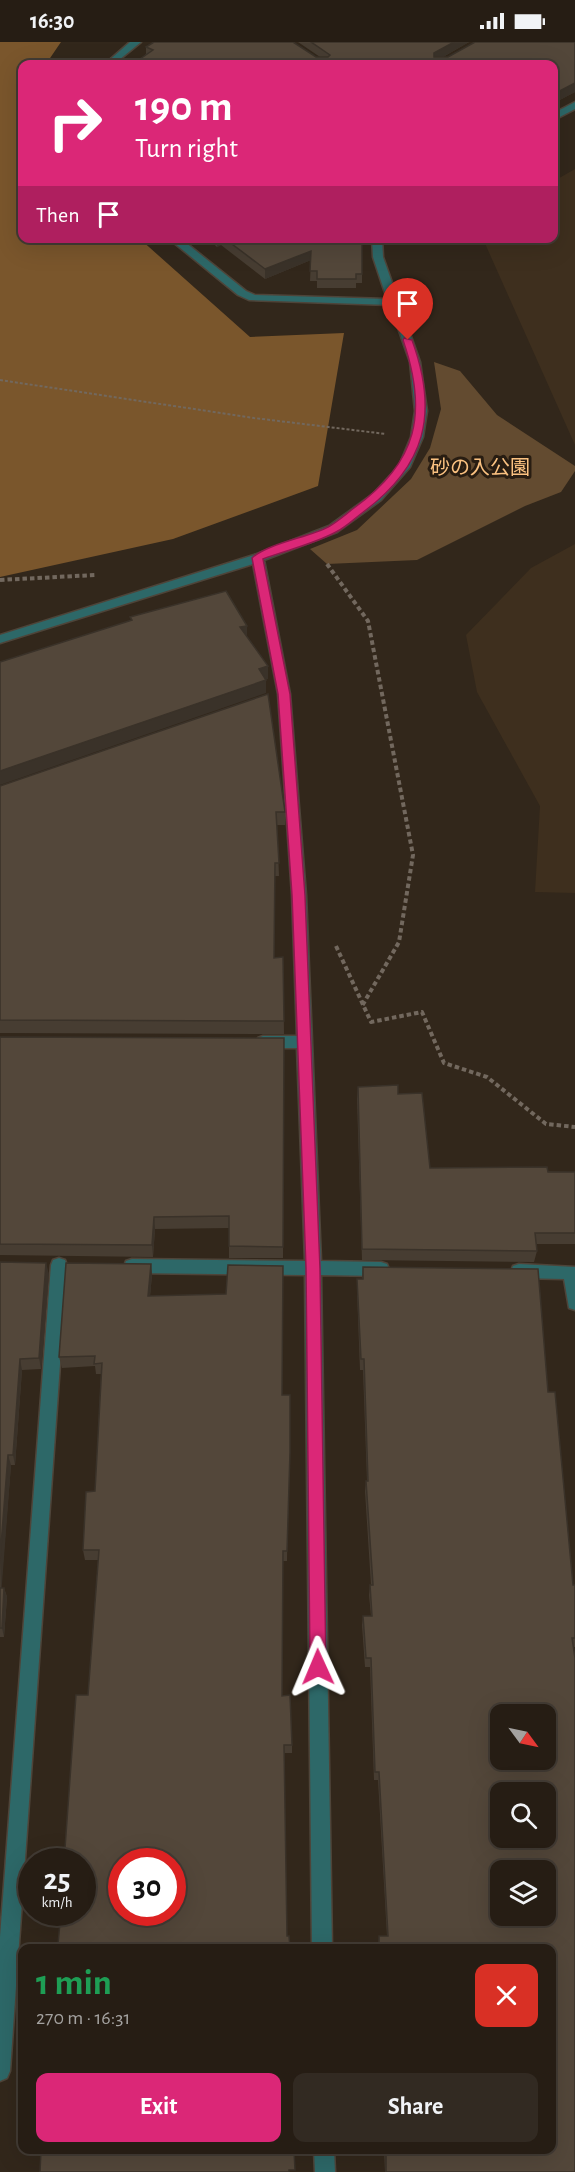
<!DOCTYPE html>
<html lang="en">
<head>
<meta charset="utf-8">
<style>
  body { margin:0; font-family:"Alegreya Sans","Noto Sans JP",sans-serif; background:#322a22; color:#f1f3f6; height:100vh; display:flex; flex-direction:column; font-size:22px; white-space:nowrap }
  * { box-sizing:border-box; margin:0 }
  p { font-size:20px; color:#a4a2a0 }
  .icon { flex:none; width:33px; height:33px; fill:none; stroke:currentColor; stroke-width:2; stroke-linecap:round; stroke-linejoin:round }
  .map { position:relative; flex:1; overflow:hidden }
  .drawer { position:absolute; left:18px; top:1902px; width:538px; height:210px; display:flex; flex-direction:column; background:#261d14; border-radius:12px; box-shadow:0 6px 24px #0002,0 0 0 2px #423b34 }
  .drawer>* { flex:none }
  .hud { position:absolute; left:18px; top:18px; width:540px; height:183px; border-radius:12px; box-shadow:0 6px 24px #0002,0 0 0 2px #423b34; background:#db2777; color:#fff; overflow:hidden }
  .needle { width:39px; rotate:123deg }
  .fabs { position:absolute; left:490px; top:1662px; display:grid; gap:12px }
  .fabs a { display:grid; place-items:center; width:66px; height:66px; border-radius:12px; background:#261d14; box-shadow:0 6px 24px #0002,0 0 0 2px #423b34; font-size:30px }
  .speed { position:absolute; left:18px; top:1806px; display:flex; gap:12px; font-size:30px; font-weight:700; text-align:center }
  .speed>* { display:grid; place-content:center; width:78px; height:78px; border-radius:50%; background:#261d14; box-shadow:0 6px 24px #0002,0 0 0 2px #423b34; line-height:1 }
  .speed small { font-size:15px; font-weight:400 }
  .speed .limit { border:9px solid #d22; background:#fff; color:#111 }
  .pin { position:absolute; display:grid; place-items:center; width:51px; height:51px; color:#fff; margin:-62px -26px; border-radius:50% 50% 50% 0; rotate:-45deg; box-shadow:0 0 6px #0007 }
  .pin .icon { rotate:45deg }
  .me { position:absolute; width:66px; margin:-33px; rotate:359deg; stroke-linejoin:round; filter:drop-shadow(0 0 4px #0008) }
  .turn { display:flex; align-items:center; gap:21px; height:126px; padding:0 18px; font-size:27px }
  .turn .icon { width:78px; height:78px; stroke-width:2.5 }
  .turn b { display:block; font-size:42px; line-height:51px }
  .then { display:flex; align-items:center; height:57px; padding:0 18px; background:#0003; gap:12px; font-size:22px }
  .round { display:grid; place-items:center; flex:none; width:63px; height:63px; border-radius:12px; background:#322a22 }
  .summary { display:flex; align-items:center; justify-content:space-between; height:102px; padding:0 18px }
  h1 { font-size:36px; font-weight:700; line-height:45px; color:#1e9e55 }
  .button { display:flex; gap:12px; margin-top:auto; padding:12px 18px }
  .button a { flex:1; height:69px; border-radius:12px; background:#db2777; color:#fff; font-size:24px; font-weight:700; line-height:69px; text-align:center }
  .button a+a { background:#322a22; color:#f1f3f6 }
  .status { display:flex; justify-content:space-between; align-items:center; height:42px; padding:0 30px; background:#261d14; direction:ltr }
  .status svg { height:16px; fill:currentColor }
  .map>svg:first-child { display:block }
</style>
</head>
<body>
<div class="status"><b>16:30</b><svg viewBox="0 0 49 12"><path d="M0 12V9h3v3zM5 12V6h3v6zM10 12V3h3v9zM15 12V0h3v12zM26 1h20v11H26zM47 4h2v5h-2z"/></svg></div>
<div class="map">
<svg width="575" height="2130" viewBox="0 0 575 2130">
  <rect width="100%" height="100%" fill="#32271b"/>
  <!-- built -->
  <g fill="#3e2f1e">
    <path d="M575 127V403L483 197 554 196V139Z"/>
    <path d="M575 502V851L535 850 540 764 477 650 466 593 531 526Z"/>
  </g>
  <!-- green -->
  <path fill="#634b30" d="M434 320 460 329 497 373 575 424V429L561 450 525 464 417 518 327 522 310 507 357 488 411 437 430 406 441 367Z"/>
  <!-- forest -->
  <path fill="#7a562c" d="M0 0H61L46 22H22V196L140 197 250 295 344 291 318 444 173 497 0 535Z"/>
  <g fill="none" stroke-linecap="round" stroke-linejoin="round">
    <!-- minor casing -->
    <g stroke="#4e4439" stroke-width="3">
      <g id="minor">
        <path d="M130 0H141L114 22H105Z"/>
        <path d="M575 60V67L554 78V71Z"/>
        <path d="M168 196H180L246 249 255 253 387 257 373 215 372 196H382L383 215 420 320 427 369 423 395 410 425 381 458 337 490 264 518 290 652 306 853 321 1219 381 1220 387 1222 389 1227 387 1232 381 1234 321 1233 332 1906H312L305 1233 132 1231 126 1229 124 1224 126 1219 132 1217 305 1219 297 1006H263L258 1004 256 1000 258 996 263 994H297L292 853 278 652 253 522 0 601V593L254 513 329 484 373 452 399 424 411 395 415 369 410 320 390 263 249 258 238 253Z"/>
        <path d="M59 1216 65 1218 67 1223 10 2029 7 2036 0 2039V1895L51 1223 53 1218Z"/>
        <path d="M519 1222 575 1225V1268L569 1266 564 1237 519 1236 513 1234 511 1229 513 1224Z"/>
        <path d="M314 2108H334L335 2130H315Z"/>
      </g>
    </g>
    <!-- path-far1 -->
    <path stroke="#72685e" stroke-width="2" stroke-dasharray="3 2" stroke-linecap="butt" d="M0 338 254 376 386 392"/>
    <!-- path -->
    <g stroke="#72685e" stroke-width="4" stroke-dasharray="4.5 3" stroke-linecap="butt">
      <path d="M327 522 368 579 413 813 399 900 362 964"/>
      <path d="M0 538 95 533"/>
      <path d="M336 904 371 980 422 970 444 1021 487 1035 546 1082 575 1085"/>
    </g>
    <!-- minor -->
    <use href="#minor" fill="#2d6868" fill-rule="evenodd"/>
  </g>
  <!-- wall -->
  <g fill="#473d32">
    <path d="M298 0H469L443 15H448L575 0V50L554 61V22H140V17L146 12V5L320 15Z"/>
    <path d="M207 196H362V241H356V246H317V239H310L311 218 265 237 221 203 217 205Z"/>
    <path d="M0 744 285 770V783H277L279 834H275L274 916 283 915 284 992 0 991Z"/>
    <path d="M0 995 284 996 283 1216H229V1186L155 1187 153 1215 0 1213Z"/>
    <path d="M358 1045 398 1052 430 1126 575 1130V1202H536L537 1209 534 1220 362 1218 357 1057Z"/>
    <path d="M0 1220 49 1232 41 1327 22 1328 15 1423H11L1 1546H4L7 1555 4 1595H0Z"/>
    <path d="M151 1222 152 1233 150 1254 282 1353H290L287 1519H283L282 1654 292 1703V1711H284L58 1902 88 1653 98 1518H85L83 1508 95 1449 101 1332H96L95 1324 62 1326 59 1315Z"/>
    <path d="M363 1225 548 1350 573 1543H575V1605H573L575 2130H385L384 2108H552V1906H378L379 1894H387L378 1738H374L370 1625H365L362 1583 363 1574H371L369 1553 370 1543H371L365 1449 366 1439H367L363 1328H360L357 1249V1237H362Z"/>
  </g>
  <!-- shaded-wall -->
  <g fill="#3a3229">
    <path d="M454 0H469L434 20V11Z"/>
    <path d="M575 41V50L554 61V52Z"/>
    <path d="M217 196H221V203L217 205Z"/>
    <path d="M311 209V218L265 237V227Z"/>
    <path d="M247 584V597L240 585Z"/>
    <path d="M268 624V637L259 640V627Z"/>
    <path d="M266 638V651L0 743V729Z"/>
    <path d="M154 1175 155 1187 153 1215 152 1203Z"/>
    <path d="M46 1221 49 1232 41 1327 39 1316Z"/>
    <path d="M151 1222 152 1233 149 1266 148 1254Z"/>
    <path d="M20 1317 22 1328 15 1423 13 1413Z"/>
    <path d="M8 1413 11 1423 1 1555 0 1517Z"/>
    <path d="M4 1546 7 1555 4 1595 2 1586Z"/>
  </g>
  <!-- building -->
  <g fill="#53473a" stroke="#3a3229" stroke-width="1.5" fill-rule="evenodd">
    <path d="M154 0H293L316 15H328L330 13 311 0H454L434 11V15H448L475 0H575V41L554 52V22H156L140 17 153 8 146 5Z"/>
    <path d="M224 196H362V232H356V237H317V229H310L311 209 265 227Z"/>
    <path d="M226 549 247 584 240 585 268 624 259 627 266 638 0 729V620L132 578 130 575Z"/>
    <path d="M268 652 285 770H276L279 821H275L274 916 283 915 284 979 0 978V744Z"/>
    <path d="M0 995 284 996 283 1205 229 1204V1174L154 1175 152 1203 0 1202Z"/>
    <path d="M398 1043V1052L422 1051 430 1126 547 1125 548 1130H575V1191H535L537 1209 362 1207 358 1045Z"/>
    <path d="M0 1220 46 1221 39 1316 20 1317 13 1413H8L0 1517Z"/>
    <path d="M66 1221 151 1222 148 1254 226 1252 228 1223 283 1224 282 1353H290V1410L287 1509H283L282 1654 290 1653 292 1703H284L287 1894H289L290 1906H47L48 1902H58L61 1870H82V1820H64L76 1653H88L99 1508H83L86 1450 95 1449 102 1321 94 1322 95 1314 59 1315ZM122 1820H172V1870H122Z"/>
    <path d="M363 1225 538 1227 548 1350H555L573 1543H575V1596H572L575 1616V2130H386V2108H552V1906H379V1894H388L379 1730H375L371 1616H366L363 1574H372L370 1543H373L366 1439H368L364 1317H361L357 1237H363ZM501 1672H546V1718H501ZM501 1750H546V1796H501ZM501 1828H546V1874H501Z"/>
    <path d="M0 1546H4L2 1586H0Z"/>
    <path d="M41 2108H294L295 2128H289V2130H40Z"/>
  </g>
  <!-- route -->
  <path fill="#db2777" stroke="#8e194d" stroke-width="1.5" d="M404 296 412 298C439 372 426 424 362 471 354 477 346 485 336 490 314 502 287 508 263 517L290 652 305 853 320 1226 326 1625 324 1631 318 1633 312 1631 310 1625 306 1226 292 853 278 652 252 516C266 502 309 495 328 485 337 480 346 472 354 466 418 420 428 371 403 298Z"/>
  <g text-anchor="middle" stroke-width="6" stroke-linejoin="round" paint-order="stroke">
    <!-- far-park labels -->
    <g font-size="20" fill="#fbc281" stroke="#281d12">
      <text x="480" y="432">砂の入公園</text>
    </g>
  </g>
</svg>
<div class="fabs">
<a><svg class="needle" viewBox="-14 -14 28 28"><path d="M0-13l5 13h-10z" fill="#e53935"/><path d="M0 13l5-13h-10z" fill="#a4a2a0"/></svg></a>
<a><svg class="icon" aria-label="search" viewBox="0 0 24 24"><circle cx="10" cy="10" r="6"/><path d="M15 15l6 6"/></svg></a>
<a><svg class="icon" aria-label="layers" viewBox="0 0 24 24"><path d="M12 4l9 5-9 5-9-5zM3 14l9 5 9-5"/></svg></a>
</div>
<div class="speed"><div>25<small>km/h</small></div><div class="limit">30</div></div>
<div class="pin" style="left:408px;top:298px;background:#d93025"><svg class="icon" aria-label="arrive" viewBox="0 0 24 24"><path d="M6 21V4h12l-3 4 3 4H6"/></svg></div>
<svg class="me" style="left:318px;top:1625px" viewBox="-20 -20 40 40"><path d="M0-17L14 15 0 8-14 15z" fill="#db2777" stroke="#fff" stroke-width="4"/></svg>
<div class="hud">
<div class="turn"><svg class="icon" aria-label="right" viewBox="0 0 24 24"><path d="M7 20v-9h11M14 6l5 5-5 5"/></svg><div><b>190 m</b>Turn right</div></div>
<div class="then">Then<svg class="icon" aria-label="arrive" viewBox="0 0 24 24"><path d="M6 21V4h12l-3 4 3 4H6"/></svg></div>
</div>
<section class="drawer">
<div class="summary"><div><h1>1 min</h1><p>270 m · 16:31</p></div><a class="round" style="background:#d93025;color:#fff"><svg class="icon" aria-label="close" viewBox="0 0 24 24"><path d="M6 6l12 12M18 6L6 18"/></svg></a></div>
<div class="button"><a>Exit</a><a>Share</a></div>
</section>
</div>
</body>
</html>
